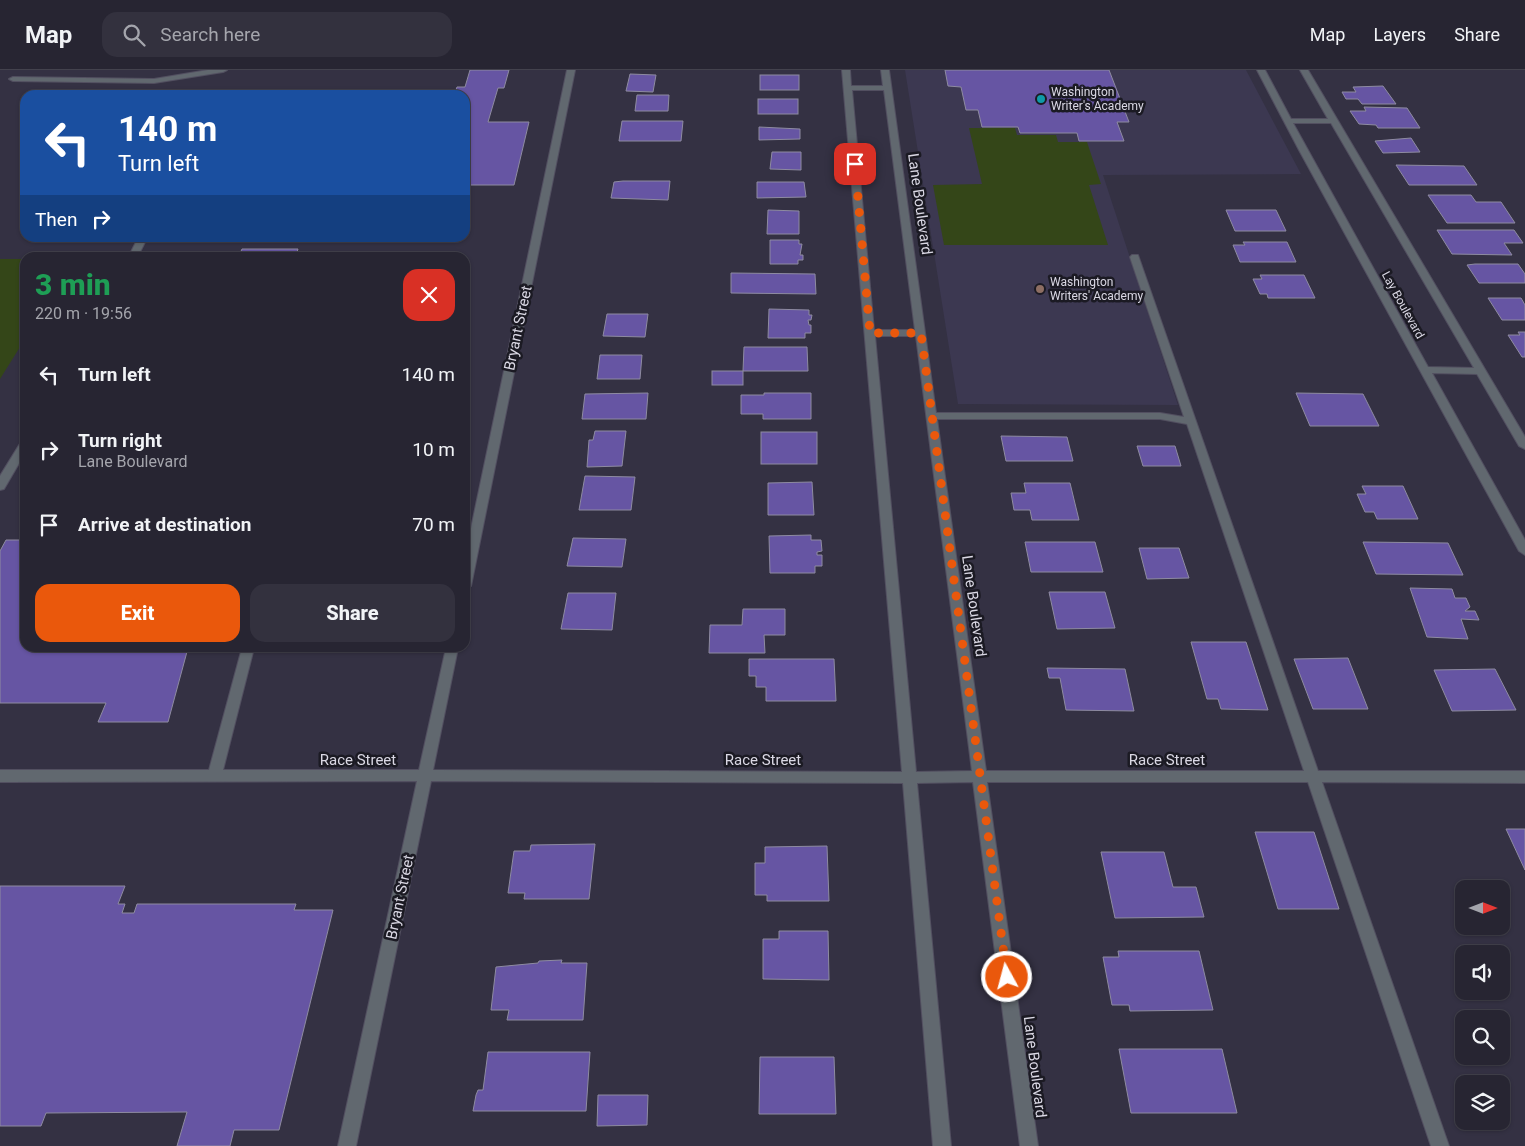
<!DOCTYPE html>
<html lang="en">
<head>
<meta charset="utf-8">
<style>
  body { margin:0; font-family:Roboto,sans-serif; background:#33313e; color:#f1f3f6; height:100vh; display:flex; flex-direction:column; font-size:19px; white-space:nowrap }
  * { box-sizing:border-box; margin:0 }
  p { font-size:16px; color:#a4a5ac }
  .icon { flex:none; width:28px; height:28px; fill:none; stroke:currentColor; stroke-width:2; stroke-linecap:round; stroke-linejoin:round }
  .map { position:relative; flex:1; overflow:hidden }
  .sheet { position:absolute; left:20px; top:182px; width:450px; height:400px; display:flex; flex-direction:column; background:#272532; border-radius:15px; box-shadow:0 1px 4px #0004,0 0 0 1px #43424d }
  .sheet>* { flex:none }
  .hud { position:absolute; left:20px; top:20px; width:450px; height:152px; border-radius:15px; box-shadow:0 1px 4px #0004,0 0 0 1px #43424d; background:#1a4fa0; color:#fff; overflow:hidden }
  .needle { width:32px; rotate:90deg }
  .fabs { position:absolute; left:1455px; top:810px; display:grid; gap:10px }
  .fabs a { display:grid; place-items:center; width:55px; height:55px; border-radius:10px; background:#272532; box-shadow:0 1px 4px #0004,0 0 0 1px #43424d; font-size:25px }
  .pin { position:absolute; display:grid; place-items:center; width:42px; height:42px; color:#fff; margin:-21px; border-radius:10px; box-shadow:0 2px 8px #0006 }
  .me { position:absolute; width:55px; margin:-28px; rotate:353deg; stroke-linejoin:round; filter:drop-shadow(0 0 4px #0008) }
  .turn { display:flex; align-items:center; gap:18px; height:105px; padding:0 15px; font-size:22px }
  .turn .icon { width:65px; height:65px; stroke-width:2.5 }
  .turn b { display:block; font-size:35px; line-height:42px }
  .then { display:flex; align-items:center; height:48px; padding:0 15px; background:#0003; gap:10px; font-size:19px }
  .round { display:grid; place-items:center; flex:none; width:52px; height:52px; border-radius:15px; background:#33313e }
  .head { display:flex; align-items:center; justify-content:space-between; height:85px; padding:0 15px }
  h1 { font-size:30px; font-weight:800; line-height:38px; color:#1e9e55 }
  .primary-button { display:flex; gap:10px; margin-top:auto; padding:10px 15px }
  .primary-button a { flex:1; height:58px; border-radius:15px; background:#ea580c; color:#fff; font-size:20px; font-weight:800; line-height:58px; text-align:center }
  .primary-button a+a { background:#33313e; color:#f1f3f6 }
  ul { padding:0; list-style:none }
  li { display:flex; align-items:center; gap:15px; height:75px; padding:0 15px }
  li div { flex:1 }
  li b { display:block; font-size:19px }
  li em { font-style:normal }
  header { display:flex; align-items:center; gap:30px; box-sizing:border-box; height:70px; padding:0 25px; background:#272532; border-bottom:1px solid #43424d }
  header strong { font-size:24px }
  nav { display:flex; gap:28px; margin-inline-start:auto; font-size:18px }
  .search { width:350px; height:45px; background:#33313e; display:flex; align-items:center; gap:12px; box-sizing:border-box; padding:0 18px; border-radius:15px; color:#a4a5ac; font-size:19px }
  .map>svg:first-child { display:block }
</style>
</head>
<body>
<header>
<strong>Map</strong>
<div class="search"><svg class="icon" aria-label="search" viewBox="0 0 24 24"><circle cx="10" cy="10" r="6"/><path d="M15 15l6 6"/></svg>Search here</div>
<nav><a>Map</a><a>Layers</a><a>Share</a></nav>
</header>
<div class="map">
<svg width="1525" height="1076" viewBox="0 0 1525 1076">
  <rect width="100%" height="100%" fill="#343143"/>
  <!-- built -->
  <path fill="#3c3851" d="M905 0H1246L1301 104 1103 105 1178 335 958 334Z"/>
  <!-- green -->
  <g fill="#344618">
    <path d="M969 58H1015L1017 65H1056L1058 72H1087L1101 114 1089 115 1108 175H944L933 115 982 114Z"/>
    <path d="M0 189H25V269L0 309Z"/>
  </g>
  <!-- building -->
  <g fill="#6655a3" stroke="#8e8ba1">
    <path d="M470 0H509L504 18H498L488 52H529L514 115H465V25H454L457 17H465Z"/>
    <path d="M945 0H1109L1129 52H1117L1124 71H1079L1077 63H1020L1018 57H982L978 40H966L961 17 948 16Z"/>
    <path d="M630 4 656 5 653 22 626 21Z"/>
    <rect x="760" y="5" width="39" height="15"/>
    <path d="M1383 16 1396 34H1362L1358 29H1346L1342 22H1356L1353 17Z"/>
    <path d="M637 25H669L668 41H635Z"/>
    <rect x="758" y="29" width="40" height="15"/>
    <path d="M1364 37 1407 38 1420 58H1378L1376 55 1359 54 1350 41H1366Z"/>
    <path d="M622 51H683L681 71H619Z"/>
    <path d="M759 57 800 59V69L759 70Z"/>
    <path d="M1411 68 1420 82 1383 83 1375 71Z"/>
    <path d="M772 82H801V100L770 99Z"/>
    <path d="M1396 95 1464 96 1477 115H1409Z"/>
    <path d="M623 111H670L668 130 611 128 614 112Z"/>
    <path d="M757 112H804L806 127 757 128Z"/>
    <path d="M1428 125H1471L1476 132H1501L1515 153H1447Z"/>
    <path d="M768 140 799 141V164H767Z"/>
    <path d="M1226 140H1276L1286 161H1235Z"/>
    <path d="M1437 160H1514L1523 173H1504L1512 185 1452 184Z"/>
    <path d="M770 170H799V174H802L800 185H803V190H798V194H770Z"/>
    <path d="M1243 172H1287L1296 192H1240L1233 175H1245Z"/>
    <path d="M242 179H298L295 188H238Z"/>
    <path d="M1475 194H1518L1525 204V213H1479L1467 195Z"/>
    <path d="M731 203 815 204 816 224 731 223Z"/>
    <path d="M1260 205H1304L1315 228H1268L1267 224H1260L1253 209H1262Z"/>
    <path d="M1488 228H1521L1525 235V250H1502Z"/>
    <path d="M769 239 809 240V245H812L811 250H808L809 255H811V263H805V268H768Z"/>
    <path d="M607 244H648L645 267 603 266Z"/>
    <path d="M1518 262H1525V287H1522L1508 265H1520Z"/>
    <path d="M744 277H807L808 301H743Z"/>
    <path d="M600 285H642L640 309H597Z"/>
    <rect x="712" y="301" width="31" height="14"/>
    <path d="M648 323 646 349H582L585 324Z"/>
    <path d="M764 323H811V349H763V344H741V325H764Z"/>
    <path d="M1296 323 1363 324 1379 356H1310Z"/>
    <path d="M595 361H626L622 396 587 397 589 370H593Z"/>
    <rect x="761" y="362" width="56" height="32"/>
    <path d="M1001 366 1067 367 1073 391H1006Z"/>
    <path d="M1137 376H1175L1181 396H1143Z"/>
    <path d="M585 406 635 407 631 440H579Z"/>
    <path d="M812 412 814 445H768V413Z"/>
    <path d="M1024 413H1070L1079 450H1032L1030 440H1014L1011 423H1026Z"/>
    <path d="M1362 416H1403L1418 449H1377L1374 442H1365L1357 424H1366Z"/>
    <path d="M811 465V470H821L822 481 817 482V485H822V496H815V503H770L769 466Z"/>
    <path d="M573 468 626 469 622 497 567 496Z"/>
    <path d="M6 470H25V578H188L168 652H98L106 633H0V481Z"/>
    <path d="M1025 472H1095L1103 502H1031Z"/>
    <path d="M1363 472 1448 473 1463 505 1376 504Z"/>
    <path d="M1139 478H1179L1189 508 1147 509Z"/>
    <path d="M1410 518 1452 519 1455 528H1466L1470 537 1465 541H1475L1479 550 1461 549 1468 569 1427 567Z"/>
    <path d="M1049 522H1105L1115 558 1057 559Z"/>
    <path d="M568 523H616L612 560 561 559Z"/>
    <path d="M743 539H785V565H764L765 583H709L710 555H742Z"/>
    <path d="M1191 572H1246L1268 640 1221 639 1218 629H1207Z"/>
    <path d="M1348 588 1368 639H1313L1294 589Z"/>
    <path d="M749 589H834L836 631H766V617H756V606H749Z"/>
    <path d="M1047 598 1125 599 1134 641 1066 640 1060 608H1049Z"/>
    <path d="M1495 599 1516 640 1452 641 1434 600Z"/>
    <path d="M1506 759H1525V800Z"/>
    <path d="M1255 762H1314L1339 839H1278Z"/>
    <path d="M595 774 589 829H524L525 823H508L514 781H530L531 775Z"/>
    <path d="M827 776 829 831H767V825H755V793H765V777Z"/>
    <path d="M1101 782H1164L1173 817H1196L1204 847 1115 848Z"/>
    <path d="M0 816H125L118 834H125L122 843H134L137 834H296L294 840H333L279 1060H234L230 1076H177L187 1042 46 1043 41 1056H0Z"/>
    <path d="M779 861H828L829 910 763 909V869H779Z"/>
    <path d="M1118 881H1199L1213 940 1130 941 1129 935H1112L1103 887H1119Z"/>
    <path d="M562 890 561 893H587L583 950H507L509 940H491L496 897 538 893 539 891Z"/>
    <path d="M1119 979H1222L1237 1043H1131Z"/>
    <path d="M488 982H590L586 1041H473L476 1025 478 1020H483Z"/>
    <path d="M760 987H834L836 1044H759Z"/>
    <path d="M598 1025H648L647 1055 597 1056Z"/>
  </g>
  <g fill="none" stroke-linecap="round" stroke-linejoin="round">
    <!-- minor casing -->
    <g stroke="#524f60" stroke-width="2">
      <g id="minor">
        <path d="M208 0H227L223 2 154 13 13 11 9 9 13 7 154 9Z"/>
        <path d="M567 0H575L471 516 465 520V487Z"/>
        <path d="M842 0H850L851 16H883L881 0H889L936 343H1160L1184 347 1130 187 1132 185H1138L1318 701H1525V713L1322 712 1449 1076H1431L1308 712H987L1038 1076H1020L973 712 917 713 951 1076H933L903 713 431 711 356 1076H338L417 711 0 712V700H209L242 578H254L223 700H419L446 578H458L433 700 902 702ZM852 20H884L915 260H874ZM875 266H916L972 701 916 702ZM937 349H1160L1187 354 1304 701H986Z"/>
        <path d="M1257 0H1265L1291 49H1328L1300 0H1308L1525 367V379L1519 376 1477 304 1432 303 1525 470V485L1519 481 1299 80ZM1293 53H1331L1474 298 1428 297Z"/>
        <path d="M138 168H147L137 188H128Z"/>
        <path d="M25 371V383L4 419 0 420V406L21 372Z"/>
      </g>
    </g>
    <!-- minor -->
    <use href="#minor" fill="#61686f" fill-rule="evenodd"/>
  </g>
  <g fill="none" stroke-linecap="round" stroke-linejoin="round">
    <!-- route -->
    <path stroke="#ea580c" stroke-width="9" stroke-dasharray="0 16.2" d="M855 94 870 263H921L1007 907"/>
  </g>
  <!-- markers -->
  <circle fill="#0f9aa8" stroke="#1b1a23" stroke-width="2" cx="1041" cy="29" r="5"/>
  <circle fill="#8d6e63" stroke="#1b1a23" stroke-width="2" cx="1040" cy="219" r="5"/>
  <g text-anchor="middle" stroke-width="5" stroke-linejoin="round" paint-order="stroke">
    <!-- far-poi labels -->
    <g font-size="12" fill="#dad8e4" stroke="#1b1a23" text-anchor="start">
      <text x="1051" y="26">Washington<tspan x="1051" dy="14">Writer's Academy</tspan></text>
      <text x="1050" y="216">Washington<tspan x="1050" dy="14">Writers' Academy</tspan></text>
    </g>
    <!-- far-street labels -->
    <g font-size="12" fill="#dad8e4" stroke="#1b1a23">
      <text transform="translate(1403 235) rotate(61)" y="4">Lay Boulevard</text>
    </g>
    <!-- street labels -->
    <g font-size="15" fill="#dad8e4" stroke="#1b1a23">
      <text transform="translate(920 134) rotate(82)" y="5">Lane Boulevard</text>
      <text transform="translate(518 258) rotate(-78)" y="5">Bryant Street</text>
      <text transform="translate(974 536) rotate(82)" y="5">Lane Boulevard</text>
      <text x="358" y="695">Race Street</text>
      <text x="763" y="695">Race Street</text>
      <text x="1167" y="695">Race Street</text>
      <text transform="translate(400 827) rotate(-78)" y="5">Bryant Street</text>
      <text transform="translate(1035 997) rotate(83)" y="5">Lane Boulevard</text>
    </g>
  </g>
</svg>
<div class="fabs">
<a><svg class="needle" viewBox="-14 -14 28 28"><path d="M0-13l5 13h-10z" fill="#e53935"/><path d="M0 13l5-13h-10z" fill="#a4a5ac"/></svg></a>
<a><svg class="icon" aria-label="sound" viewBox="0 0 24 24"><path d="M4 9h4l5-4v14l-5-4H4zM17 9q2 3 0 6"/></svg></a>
<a><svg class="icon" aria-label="search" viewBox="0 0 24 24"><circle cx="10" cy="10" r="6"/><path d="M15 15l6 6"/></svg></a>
<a><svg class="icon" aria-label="layers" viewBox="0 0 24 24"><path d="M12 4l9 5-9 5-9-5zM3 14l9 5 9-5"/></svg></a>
</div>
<div class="pin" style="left:855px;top:94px;background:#d93025"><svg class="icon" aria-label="arrive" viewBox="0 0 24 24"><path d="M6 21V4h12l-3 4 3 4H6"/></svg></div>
<svg class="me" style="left:1007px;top:907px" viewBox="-20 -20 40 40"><circle r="17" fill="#ea580c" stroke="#fff" stroke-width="3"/><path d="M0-11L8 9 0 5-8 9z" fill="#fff"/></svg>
<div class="hud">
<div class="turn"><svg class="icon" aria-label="left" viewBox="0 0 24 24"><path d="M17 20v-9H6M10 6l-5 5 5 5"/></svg><div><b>140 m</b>Turn left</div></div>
<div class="then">Then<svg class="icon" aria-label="right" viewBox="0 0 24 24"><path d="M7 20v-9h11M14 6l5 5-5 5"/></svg></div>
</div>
<section class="sheet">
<div class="head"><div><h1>3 min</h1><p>220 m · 19:56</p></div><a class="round" style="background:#d93025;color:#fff"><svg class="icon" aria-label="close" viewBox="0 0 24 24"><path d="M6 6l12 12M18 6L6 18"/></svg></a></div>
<ul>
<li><svg class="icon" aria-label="left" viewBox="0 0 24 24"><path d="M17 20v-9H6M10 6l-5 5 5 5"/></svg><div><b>Turn left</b></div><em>140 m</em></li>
<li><svg class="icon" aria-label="right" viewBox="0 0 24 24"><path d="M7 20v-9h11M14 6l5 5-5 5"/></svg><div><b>Turn right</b><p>Lane Boulevard</p></div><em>10 m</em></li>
<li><svg class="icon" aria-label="arrive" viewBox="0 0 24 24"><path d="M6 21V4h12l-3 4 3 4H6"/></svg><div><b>Arrive at destination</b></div><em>70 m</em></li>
</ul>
<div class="primary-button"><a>Exit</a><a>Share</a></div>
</section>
</div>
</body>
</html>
